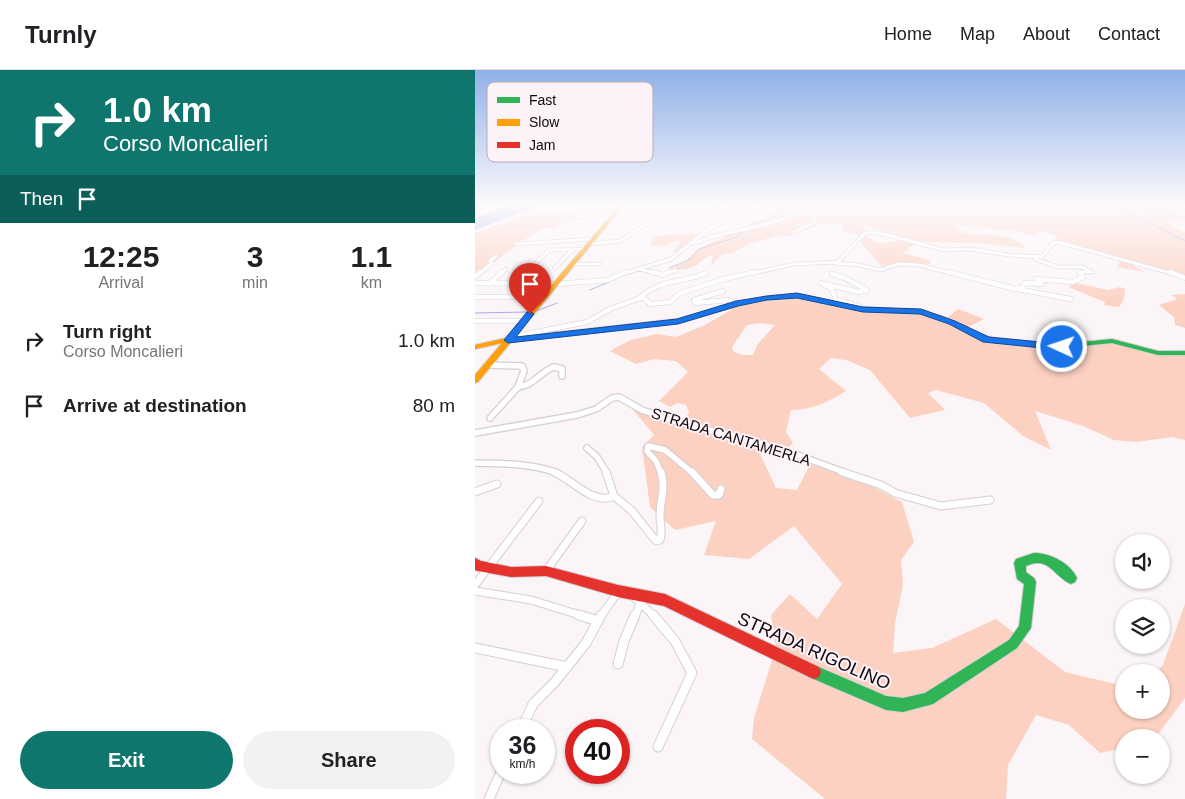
<!DOCTYPE html>
<html lang="en">
<head>
<meta charset="utf-8">
<style>
  body { margin:0; font-family:Arial,sans-serif; background:#f2f2f2; color:#202124; height:100vh; display:flex; flex-direction:column; font-size:19px; white-space:nowrap }
  * { box-sizing:border-box; margin:0 }
  p { font-size:16px; color:#757577 }
  .icon { flex:none; width:28px; height:28px; fill:none; stroke:currentColor; stroke-width:2; stroke-linecap:round; stroke-linejoin:round }
  .map { position:relative; flex:1; overflow:hidden }
  .details { display:flex; flex-direction:column; background:#fff; width:475px }
  .details>* { flex:none }
  .top-card { background:#0f766e; color:#fff; overflow:hidden }
  .fabs { position:absolute; left:640px; top:464px; display:grid; gap:10px }
  .fabs a { display:grid; place-items:center; width:55px; height:55px; border-radius:50%; background:#fff; box-shadow:0 1px 4px #0004; font-size:25px }
  .speed { position:absolute; left:15px; top:649px; display:flex; gap:10px; font-size:25px; font-weight:700; text-align:center }
  .speed>* { display:grid; place-content:center; width:65px; height:65px; border-radius:50%; background:#fff; box-shadow:0 1px 4px #0004; line-height:1 }
  .speed small { font-size:12px; font-weight:400 }
  .speed .limit { border:8px solid #d22; background:#fff; color:#111 }
  .pin { position:absolute; display:grid; place-items:center; width:42px; height:42px; color:#fff; margin:-51px -21px; border-radius:50% 50% 50% 0; rotate:-45deg; box-shadow:0 0 5px #0007 }
  .pin .icon { rotate:45deg }
  .me { position:absolute; width:55px; margin:-28px; rotate:273deg; stroke-linejoin:round; filter:drop-shadow(0 0 4px #0008) }
  .turn { display:flex; align-items:center; gap:18px; height:105px; padding:0 20px; font-size:22px }
  .turn .icon { width:65px; height:65px; stroke-width:2.5 }
  .turn b { display:block; font-size:35px; line-height:42px }
  .then { display:flex; align-items:center; height:48px; padding:0 20px; background:#0003; gap:10px; font-size:19px }
  .eta { display:flex; justify-content:space-evenly; align-items:center; height:85px; text-align:center }
  .eta b { font-size:30px; font-weight:600; line-height:35px }
  .button { display:flex; gap:10px; margin-top:auto; padding:10px 20px }
  .button a { flex:1; height:58px; border-radius:30px; background:#0f766e; color:#fff; font-size:20px; font-weight:600; line-height:58px; text-align:center }
  .button a+a { background:#f2f2f2; color:#202124 }
  ul { padding:0; list-style:none }
  li { display:flex; align-items:center; gap:15px; height:65px; padding:0 20px }
  li div { flex:1 }
  li b { display:block; font-size:19px }
  li em { font-style:normal }
  header { display:flex; align-items:center; gap:30px; box-sizing:border-box; height:70px; padding:0 25px; background:#fff; border-bottom:1px solid #e0e0e0 }
  header strong { font-size:24px }
  nav { display:flex; gap:28px; margin-inline-start:auto; font-size:18px }
  main { display:flex; flex:1; min-height:0 }
  .map>svg:first-child { display:block }
</style>
</head>
<body>
<header>
<strong>Turnly</strong>
<nav><a>Home</a><a>Map</a><a>About</a><a>Contact</a></nav>
</header>
<main>
<section class="details">
<div class="top-card">
<div class="turn"><svg class="icon" aria-label="right" viewBox="0 0 24 24"><path d="M7 20v-9h11M14 6l5 5-5 5"/></svg><div><b>1.0 km</b>Corso Moncalieri</div></div>
<div class="then">Then<svg class="icon" aria-label="arrive" viewBox="0 0 24 24"><path d="M6 21V4h12l-3 4 3 4H6"/></svg></div>
</div>
<div class="eta">
<div><b>12:25</b><p>Arrival</p></div>
<div><b>3</b><p>min</p></div>
<div><b>1.1</b><p>km</p></div>
</div>
<ul>
<li><svg class="icon" aria-label="right" viewBox="0 0 24 24"><path d="M7 20v-9h11M14 6l5 5-5 5"/></svg><div><b>Turn right</b><p>Corso Moncalieri</p></div><em>1.0 km</em></li>
<li><svg class="icon" aria-label="arrive" viewBox="0 0 24 24"><path d="M6 21V4h12l-3 4 3 4H6"/></svg><div><b>Arrive at destination</b></div><em>80 m</em></li>
</ul>
<div class="button"><a>Exit</a><a>Share</a></div>
</section>
<div class="map">
<svg width="710" height="729" viewBox="0 0 710 729">
  <rect width="100%" height="100%" fill="#fbf5f8"/>
  <!-- green -->
  <g fill="#fcd1c2" fill-rule="evenodd">
    <path d="M256 135H292L290 137 294 135 334 137 338 135H703L710 137V141L702 140 700 142 703 144 702 145 710 147V151L707 152 692 151 695 155 710 163V207L665 193 659 196 670 202 642 197 647 188 615 183 579 171 583 167 566 161 559 166 541 161 478 155 485 159 487 163C506 165 538 162 551 178L502 173 446 172 388 155 392 162 387 163 404 174 427 170 439 174 428 183 454 190 456 194 422 192 407 197C399 185 387 177 381 164L368 161 367 154H347L315 166 305 165 271 175 258 183 246 185 236 196 238 185C231 186 230 189 224 193 216 200 206 200 196 199L210 192 223 179 249 167 251 164 269 160 305 138 259 141H255Z"/>
    <path d="M65 140 110 143 76 158H69L40 175H43L27 186 0 209V163Z"/>
    <path d="M217 164H224L205 182H198L206 172 201 171 189 176 176 175 177 166Z"/>
    <path d="M601 213 633 220 645 217 650 219 649 229 644 237 629 235 630 232 593 217Z"/>
    <path d="M710 224V258L700 255 699 247 684 235 702 229 696 225Z"/>
    <path d="M320 227 385 240 428 238 447 240 473 247 483 239 509 249 490 259 510 270 531 275 584 279 624 273 650 274 688 285 710 286V370L697 367 661 372 639 370 608 356 560 341 576 380 548 366 509 333 461 320 453 323 470 340 435 348 395 300 371 290 356 288 344 299 371 321C353 332 337 340 316 340L311 362 318 373 312 379 279 371 301 418 322 420 335 394 379 407 427 432 439 472 426 490 428 515 420 553 418 583 457 578 521 549 590 602 649 616V640H686V602H681L688 595 710 534V628L681 667 649 668V678L625 683 594 655 561 645 533 695 531 729H350L277 669 279 648 301 577 296 545 315 524 342 549 367 514 319 456 274 489 229 485 241 451 200 460 175 437 167 377 179 365 149 329 177 342 209 352 214 342 211 335 203 333 195 337 184 331 213 302 201 291 179 289 161 294 135 281 155 270 182 264 201 267 230 255 256 240V236L299 228ZM285 253 300 255 282 275 278 285H267L259 282 257 277 272 255Z"/>
  </g>
  <!-- water -->
  <path fill="#aaace8" d="M37 135H67L0 160V148Z"/>
  <g fill="none" stroke-linecap="round" stroke-linejoin="round">
    <!-- stream -->
    <g stroke="#aaace8" stroke-width="1">
      <path d="M624 135 634 137 663 135"/>
      <path d="M644 135 645 138 655 141 659 145 710 171"/>
      <path d="M660 135 710 147"/>
      <path d="M272 157 279 153 293 150 309 138 333 137 336 135"/>
      <path d="M194 198 216 189 224 179 262 167 269 160"/>
      <path d="M163 201 171 202"/>
      <path d="M115 220 134 212"/>
      <path d="M59 242 82 233"/>
      <path d="M0 243 53 242"/>
      <path d="M59 265 83 261"/>
    </g>
    <!-- street-far4 casing -->
    <g stroke="#d5cfd3" stroke-width="4.5">
      <g id="street-far4">
        <path d="M211 150 231 138"/>
        <path d="M102 152 116 149H135"/>
        <path d="M218 156 244 141"/>
        <path d="M219 173 240 166 296 153 327 143 338 145 340 152 319 162"/>
        <path d="M41 174 118 169"/>
        <path d="M114 174 145 171 185 145 204 138 223 137 262 142"/>
        <path d="M560 189 583 197H607L617 202H604L605 204"/>
        <path d="M359 193 384 195 405 200 423 194 444 195 479 204"/>
        <path d="M98 194H124"/>
        <path d="M80 198 98 179"/>
        <path d="M165 199 183 204"/>
        <path d="M4 204 17 193 15 191 21 186"/>
        <path d="M26 204 31 199"/>
        <path d="M50 204 74 180 111 179"/>
        <path d="M147 204 196 189 231 161 258 146 284 135"/>
        <path d="M191 204 201 200"/>
        <path d="M229 204 231 203"/>
        <path d="M274 204 319 194 363 192 390 163 400 162 469 180 495 179 534 185 567 187 578 173 583 172 699 204"/>
      </g>
    </g>
    <!-- street-far3 casing -->
    <g stroke="#d5cfd3" stroke-width="5.5">
      <g id="street-far3">
        <path d="M178 202 188 205 195 202"/>
        <path d="M474 202 540 219 547 218 550 213 567 214 561 209 598 212 608 207 604 202"/>
        <path d="M695 202 710 208"/>
        <path d="M357 204 370 208 392 220 384 222 346 213 357 219 361 230 384 236 387 239"/>
        <path d="M0 207 5 202"/>
        <path d="M0 213 81 214 133 210 150 202"/>
        <path d="M14 214 27 202"/>
        <path d="M39 214 51 202"/>
        <path d="M542 219 596 229"/>
        <path d="M248 221 219 230 220 233 254 230 261 234"/>
        <path d="M0 227H70"/>
        <path d="M165 228C183 209 208 213 231 203"/>
        <path d="M0 251H50"/>
        <path d="M36 267 112 252 135 239 165 228H169L175 234 195 232 205 223 249 209 279 202"/>
      </g>
    </g>
    <!-- street-far2 casing -->
    <g stroke="#d5cfd3" stroke-width="8">
      <g id="street-far2">
        <path d="M12 295 47 296 49 301 43 317C58 316 65 302 79 297L87 299V306"/>
        <path d="M15 348 43 317"/>
        <path d="M0 363 102 345 121 339 137 328 144 327 167 340 192 349 307 379 371 403"/>
        <path d="M112 378 122 387 132 403"/>
        <path d="M0 393C28 394 56 393 82 403"/>
        <path d="M186 403 181 391 172 381 173 376 190 380 218 403"/>
      </g>
    </g>
    <!-- street-far1 casing -->
    <g stroke="#d5cfd3" stroke-width="9">
      <g id="street-far1">
        <path d="M79 402C97 409 118 436 139 426"/>
        <path d="M131 402 139 426 157 441 181 471 185 470C188 461 185 455 185 446 185 429 191 420 186 402"/>
        <path d="M217 402 238 425H244L246 419"/>
        <path d="M367 402 406 415 420 423 466 436 515 430"/>
        <path d="M0 422 22 414"/>
        <path d="M71 501 107 451"/>
        <path d="M0 515 64 431"/>
        <path d="M0 521 56 530 108 546"/>
        <path d="M159 527 179 546"/>
        <path d="M126 546 143 522"/>
        <path d="M160 546 166 532"/>
      </g>
    </g>
    <!-- street casing -->
    <g stroke="#d5cfd3" stroke-width="11">
      <g id="street">
        <path d="M104 545 123 551"/>
        <path d="M178 545 200 571 217 603 183 677"/>
        <path d="M0 578 92 597"/>
        <path d="M143 594 149 571 160 545"/>
        <path d="M46 660 58 634 79 613 111 573 126 545"/>
        <path d="M14 729 26 702"/>
      </g>
    </g>
    <!-- fast casing -->
    <g stroke="#d5cfd3" stroke-width="2">
      <g id="fast">
        <path d="M389 237 447 240 479 251 507 265 522 269 577 275 637 269 683 281H710V285H683L637 273 577 279 522 273 503 268 475 253 446 244 387 240 386 239Z"/>
        <path d="M559 483C575 483 595 493 602 508L600 512 596 514C579 507 574 485 551 496V502L559 508 561 512 556 558 542 578 458 634 428 642 411 640 334 607 332 602 334 597 339 595 411 626 428 628 450 623 534 570 544 556 549 514 542 509 539 493 541 489Z"/>
      </g>
    </g>
    <!-- slow casing -->
    <g stroke="#d5cfd3" stroke-width="2">
      <path id="slow" d="M145 135H149L40 267 202 249 263 232 292 226 322 224 389 237 392 239 389 241 322 228 292 230 266 235 203 253 36 272 3 312 0 313V305L27 273 0 279V275L31 268Z"/>
    </g>
    <!-- jam casing -->
    <g stroke="#d5cfd3" stroke-width="2">
      <path id="jam" d="M0 488 6 491 36 497 71 496 143 515 190 524 344 597 346 602 344 607 339 609 334 607 189 536 143 527 71 506 36 507 3 501 0 500Z"/>
    </g>
    <!-- street-far4 -->
    <use href="#street-far4" stroke="#fefefe" stroke-width="3"/>
    <!-- street-far3 -->
    <use href="#street-far3" stroke="#fefefe" stroke-width="4.5"/>
    <!-- street-far2 -->
    <use href="#street-far2" stroke="#fefefe" stroke-width="5.5"/>
    <!-- street-far1 -->
    <use href="#street-far1" stroke="#fefefe" stroke-width="7"/>
    <!-- street -->
    <use href="#street" stroke="#fefefe" stroke-width="9"/>
    <!-- fast -->
    <use href="#fast" fill="#30b455" fill-rule="evenodd"/>
    <!-- slow -->
    <use href="#slow" fill="#ff9f0a" fill-rule="evenodd"/>
    <!-- jam -->
    <use href="#jam" fill="#e5322d" fill-rule="evenodd"/>
  </g>
  <!-- sky -->
  <linearGradient id="sky" x2="0" y2="1"><stop stop-color="#8fb1e8"/><stop offset="0.57" stop-color="#fdfafc"/><stop offset="1" stop-color="#fdfafc" stop-opacity="0"/></linearGradient>
  <rect width="710" height="237" fill="url(#sky)"/>
  <!-- route -->
  <path fill="#1a73e8" stroke="#114b97" d="M322 223 388 237 446 239 480 251 514 267 587 274 592 277 587 280 508 272 474 254 445 244 388 242 322 228 292 230 263 236 203 254 33 273 29 270 52 242 55 241 59 244 41 267 202 249 261 231 292 226Z"/>
  <g text-anchor="middle" stroke-width="4" stroke-linejoin="round" paint-order="stroke">
    <!-- street labels -->
    <g font-size="15" fill="#100a0e" stroke="#fef2f9">
      <text transform="translate(256 367) rotate(17)" y="5">STRADA CANTAMERLA</text>
    </g>
    <!-- near-street labels -->
    <g font-size="18" fill="#100a0e" stroke="#fef2f9">
      <text transform="translate(339 581) rotate(24)" y="6">STRADA RIGOLINO</text>
    </g>
  </g>
  <!-- legend -->
  <rect x="12" y="12" width="166" height="80" rx="8" fill="#fef2f9" stroke="#b7acb2" stroke-width="1"/>
  <rect x="22" y="27" width="23" height="6" fill="#30b455"/>
  <rect x="22" y="49" width="23" height="7" fill="#ff9f0a"/>
  <rect x="22" y="72" width="23" height="6" fill="#e5322d"/>
  <g font-size="14" fill="#100a0e">
    <text x="54" y="35">Fast</text>
    <text x="54" y="57">Slow</text>
    <text x="54" y="80">Jam</text>
  </g>
</svg>
<div class="fabs">
<a><svg class="icon" aria-label="sound" viewBox="0 0 24 24"><path d="M4 9h4l5-4v14l-5-4H4zM17 9q2 3 0 6"/></svg></a>
<a><svg class="icon" aria-label="layers" viewBox="0 0 24 24"><path d="M12 4l9 5-9 5-9-5zM3 14l9 5 9-5"/></svg></a>
<a>+</a>
<a>−</a>
</div>
<div class="speed"><div>36<small>km/h</small></div><div class="limit">40</div></div>
<div class="pin" style="left:55px;top:244px;background:#d93025"><svg class="icon" aria-label="arrive" viewBox="0 0 24 24"><path d="M6 21V4h12l-3 4 3 4H6"/></svg></div>
<svg class="me" style="left:587px;top:277px" viewBox="-20 -20 40 40"><circle r="17" fill="#1a73e8" stroke="#fff" stroke-width="3"/><path d="M0-11L8 9 0 5-8 9z" fill="#fff"/></svg>
</div>
</main>
</body>
</html>
